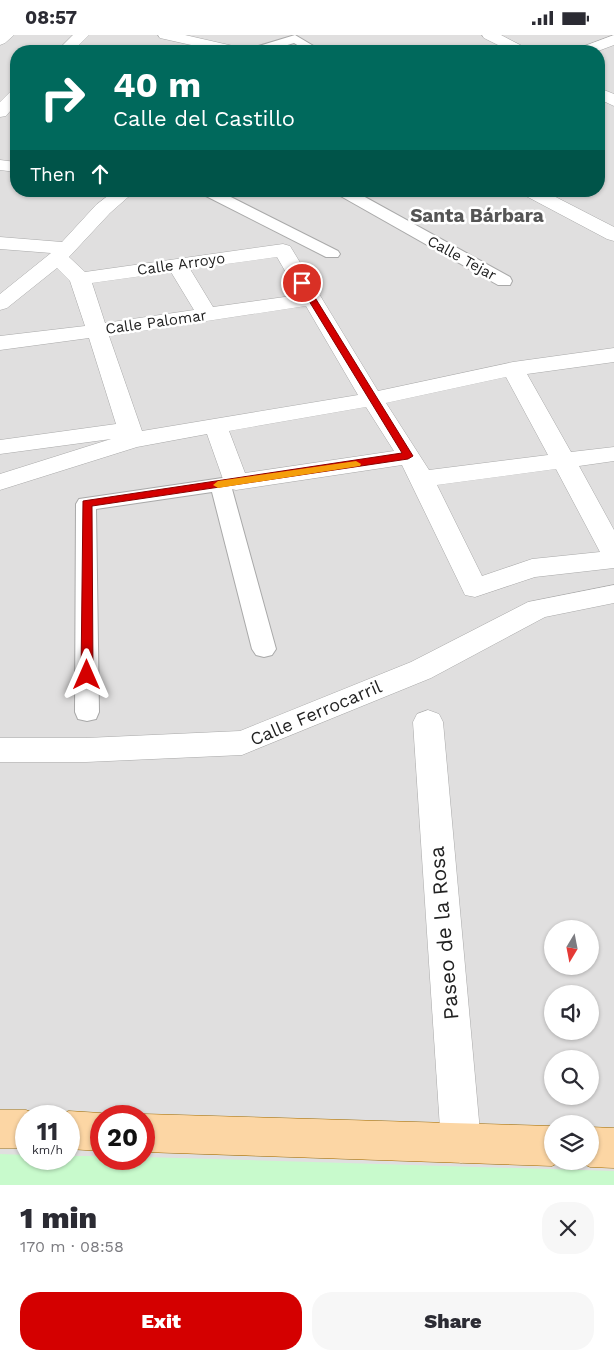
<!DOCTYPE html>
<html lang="en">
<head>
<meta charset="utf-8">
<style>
  body { margin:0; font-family:"Work Sans",sans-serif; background:#f7f7f7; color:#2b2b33; height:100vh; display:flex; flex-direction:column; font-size:19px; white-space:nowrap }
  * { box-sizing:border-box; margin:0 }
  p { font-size:16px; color:#7c7c81 }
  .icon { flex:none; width:28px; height:28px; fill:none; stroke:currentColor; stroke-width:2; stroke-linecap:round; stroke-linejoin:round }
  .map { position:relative; height:1150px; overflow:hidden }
  .drawer { display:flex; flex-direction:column; background:#fff; flex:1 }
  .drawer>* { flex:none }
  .top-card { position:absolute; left:10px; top:10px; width:595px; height:152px; border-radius:20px; box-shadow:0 1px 4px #0004; background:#00695c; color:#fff; overflow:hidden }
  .needle { width:32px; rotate:190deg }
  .buttons { position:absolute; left:544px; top:885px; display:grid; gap:10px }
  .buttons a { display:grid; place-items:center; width:55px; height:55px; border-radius:50%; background:#fff; box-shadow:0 1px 4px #0004; font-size:25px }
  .speed { position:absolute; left:15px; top:1070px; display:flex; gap:10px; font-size:25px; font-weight:700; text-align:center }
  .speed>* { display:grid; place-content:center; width:65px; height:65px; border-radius:50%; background:#fff; box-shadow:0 1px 4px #0004; line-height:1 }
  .speed small { font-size:12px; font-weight:400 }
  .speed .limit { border:8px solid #d22; background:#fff; color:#111 }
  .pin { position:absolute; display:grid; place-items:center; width:42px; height:42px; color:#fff; margin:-21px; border:2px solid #fff; border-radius:50%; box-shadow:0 1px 5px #0007 }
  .me { position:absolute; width:55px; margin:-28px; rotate:0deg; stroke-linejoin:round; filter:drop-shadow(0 0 4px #0008) }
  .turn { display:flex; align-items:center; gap:18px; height:105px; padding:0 20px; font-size:22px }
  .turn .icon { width:65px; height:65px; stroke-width:2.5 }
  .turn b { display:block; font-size:35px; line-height:42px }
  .then { display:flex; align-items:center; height:48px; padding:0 20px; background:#0003; gap:10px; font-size:19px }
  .round { display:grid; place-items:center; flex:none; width:52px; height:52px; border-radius:20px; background:#f7f7f7 }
  .summary { display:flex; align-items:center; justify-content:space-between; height:85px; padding:0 20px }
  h1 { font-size:30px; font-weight:800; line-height:38px }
  .button { display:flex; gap:10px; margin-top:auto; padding:10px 20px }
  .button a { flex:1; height:58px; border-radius:20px; background:#d40000; color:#fff; font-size:20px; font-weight:800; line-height:58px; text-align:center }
  .button a+a { background:#f7f7f7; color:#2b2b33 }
  .status { display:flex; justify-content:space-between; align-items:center; height:35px; padding:0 25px; background:#fff; direction:ltr }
  .status svg { height:14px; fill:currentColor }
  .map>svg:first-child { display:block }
</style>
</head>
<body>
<div class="status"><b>08:57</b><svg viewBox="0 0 49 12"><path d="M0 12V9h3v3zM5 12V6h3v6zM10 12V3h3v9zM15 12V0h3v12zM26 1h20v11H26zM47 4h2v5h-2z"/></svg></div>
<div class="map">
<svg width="614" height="1150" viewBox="0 0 614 1150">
  <rect width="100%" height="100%" fill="#f2efe9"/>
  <!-- residential -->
  <path fill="#e0dfdf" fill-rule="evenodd" d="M0 0H614V1150H0ZM16 16H599V156H16ZM552 894H590V931H552ZM552 959H590V996H552ZM552 1024H590V1061H552ZM26 1081H69V1124H26ZM101 1081H144V1124H101ZM552 1089H590V1126H552Z"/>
  <!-- park -->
  <path fill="#c8facc" d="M0 1119 26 1120V1124H69V1121H101V1124H144V1122L614 1136V1150H0Z"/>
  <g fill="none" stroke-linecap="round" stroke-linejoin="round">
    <!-- lane casing -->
    <g stroke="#a9a9a9" stroke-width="2">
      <g id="lane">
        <path d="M295 0 322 16H307L294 8 268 16H250L252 13Z"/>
        <path d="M200 156H219L338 216 340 219 338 222H326L202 159Z"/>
        <path d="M335 156H354L510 242 512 246 510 250H498L337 159Z"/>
        <path d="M236 441 243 442 246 447 243 452 232 454 276 614 272 620 264 622 256 620 252 614 212 457 96 474 99 677 96 684 87 686 78 684 75 677 76 469 79 464Z"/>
      </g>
    </g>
    <!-- street casing -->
    <g stroke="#a9a9a9" stroke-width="1">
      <g id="street">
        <path d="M0 0H14L5 8 0 10Z"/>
        <path d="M73 0H89L73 16H57Z"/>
        <path d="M158 0H185L242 13 245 16H218L160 3Z"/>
        <path d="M482 0H501L526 13 529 16H510L484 3Z"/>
        <path d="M614 0V10L598 16H576L579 13Z"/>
        <path d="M599 53 614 59V71L599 64Z"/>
        <path d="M16 55V69L6 81 0 82V67L10 57Z"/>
        <path d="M0 125 16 127V137L0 135Z"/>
        <path d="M114 156H135L110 178 69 222 85 237 283 209 290 211 378 356 513 327 614 313V327L527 339 571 417 614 412V426L579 431 614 495V533L535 542 475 562 465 560 402 430 236 455 227 453 224 447 207 399 137 412 0 455V439L111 404 0 419V405L116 389 89 303 0 315V301L85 291 70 246 57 233 7 273 0 275V259L51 218 0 214V202L62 207 96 170ZM277 222 299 260 213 272 190 234ZM171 237 194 275 105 288 92 248ZM306 271 358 360 142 396 109 301ZM506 342 548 420 429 435 386 368ZM366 372 394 416 245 438 229 396ZM556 434 600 517 532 524 482 541 437 450Z"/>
        <path d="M521 156H544L614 192V206L607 204 524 160Z"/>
        <path d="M614 550V568L545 582 431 643 242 720 86 727H0V703H86L240 696 411 627 528 567Z"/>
        <path d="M428 675 439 679 443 687 481 1108 475 1122 461 1128 447 1122 441 1108 413 687 417 679Z"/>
      </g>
    </g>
    <!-- primary casing -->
    <g stroke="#a06b00" stroke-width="1">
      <g id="primary">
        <path d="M0 1075H26L40 1080 26 1081V1113H0Z"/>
        <path d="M69 1076 101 1078 110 1081H101V1116L69 1114V1081H55Z"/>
        <path d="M144 1079 552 1091V1126H562L552 1131 144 1117V1081H138Z"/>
        <path d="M590 1092 614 1093V1133L590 1132 577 1126H590Z"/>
      </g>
    </g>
    <!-- lane -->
    <use href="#lane" fill="#fff" fill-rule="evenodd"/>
    <!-- street -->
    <use href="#street" fill="#fff" fill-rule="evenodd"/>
    <!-- primary -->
    <use href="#primary" fill="#fcd6a4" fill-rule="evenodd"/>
  </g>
  <!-- route -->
  <path fill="#d40000" stroke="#8a0000" d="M299 246 306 248 413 421 408 424 92 471 93 640 87 644 83 643 81 640 83 466 402 418 298 248Z"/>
  <!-- slow -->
  <path fill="#f59e0b" d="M356 426 361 429 360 431 218 453 213 450 218 446Z"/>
  <g text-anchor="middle" stroke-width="5" stroke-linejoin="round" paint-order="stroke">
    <!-- far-street labels -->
    <g font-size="15" fill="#222" stroke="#fff">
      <text transform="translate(462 223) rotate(29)" y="5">Calle Tejar</text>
      <text transform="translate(181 229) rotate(-8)" y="5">Calle Arroyo</text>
      <text transform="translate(156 287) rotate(-8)" y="5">Calle Palomar</text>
    </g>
    <!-- street labels -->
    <g font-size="18" fill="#222" stroke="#fff">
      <text transform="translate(316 678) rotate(-23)" y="6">Calle Ferrocarril</text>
    </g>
    <!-- far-district labels -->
    <g font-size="19" font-weight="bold" fill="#555" stroke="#fff">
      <text x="477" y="187">Santa Bárbara</text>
    </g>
    <!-- near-street labels -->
    <g font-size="21" fill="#222" stroke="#fff">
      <text transform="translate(444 898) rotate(-95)" y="7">Paseo de la Rosa</text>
    </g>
  </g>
</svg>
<div class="buttons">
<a><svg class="needle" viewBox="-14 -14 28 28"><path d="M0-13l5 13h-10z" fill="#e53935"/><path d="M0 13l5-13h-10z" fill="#7c7c81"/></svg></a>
<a><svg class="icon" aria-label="sound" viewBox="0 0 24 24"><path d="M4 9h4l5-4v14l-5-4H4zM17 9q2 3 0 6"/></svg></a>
<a><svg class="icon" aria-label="search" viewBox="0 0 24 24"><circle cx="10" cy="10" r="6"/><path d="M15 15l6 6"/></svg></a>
<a><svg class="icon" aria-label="layers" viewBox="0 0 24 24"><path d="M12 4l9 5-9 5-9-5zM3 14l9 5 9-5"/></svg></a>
</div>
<div class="speed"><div>11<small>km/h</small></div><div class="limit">20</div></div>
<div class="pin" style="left:302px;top:248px;background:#d93025"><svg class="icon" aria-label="arrive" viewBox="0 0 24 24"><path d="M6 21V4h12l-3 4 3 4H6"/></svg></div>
<svg class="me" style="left:87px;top:640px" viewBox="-20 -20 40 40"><path d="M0-17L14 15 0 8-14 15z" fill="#d40000" stroke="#fff" stroke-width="4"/></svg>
<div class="top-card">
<div class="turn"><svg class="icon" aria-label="right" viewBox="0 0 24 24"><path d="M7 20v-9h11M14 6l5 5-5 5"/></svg><div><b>40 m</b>Calle del Castillo</div></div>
<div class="then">Then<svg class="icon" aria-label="ahead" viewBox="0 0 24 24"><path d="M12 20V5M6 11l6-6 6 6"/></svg></div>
</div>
</div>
<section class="drawer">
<div class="summary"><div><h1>1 min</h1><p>170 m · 08:58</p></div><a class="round"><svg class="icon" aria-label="close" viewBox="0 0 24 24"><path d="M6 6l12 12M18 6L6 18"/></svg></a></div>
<div class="button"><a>Exit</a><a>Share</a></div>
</section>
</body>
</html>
